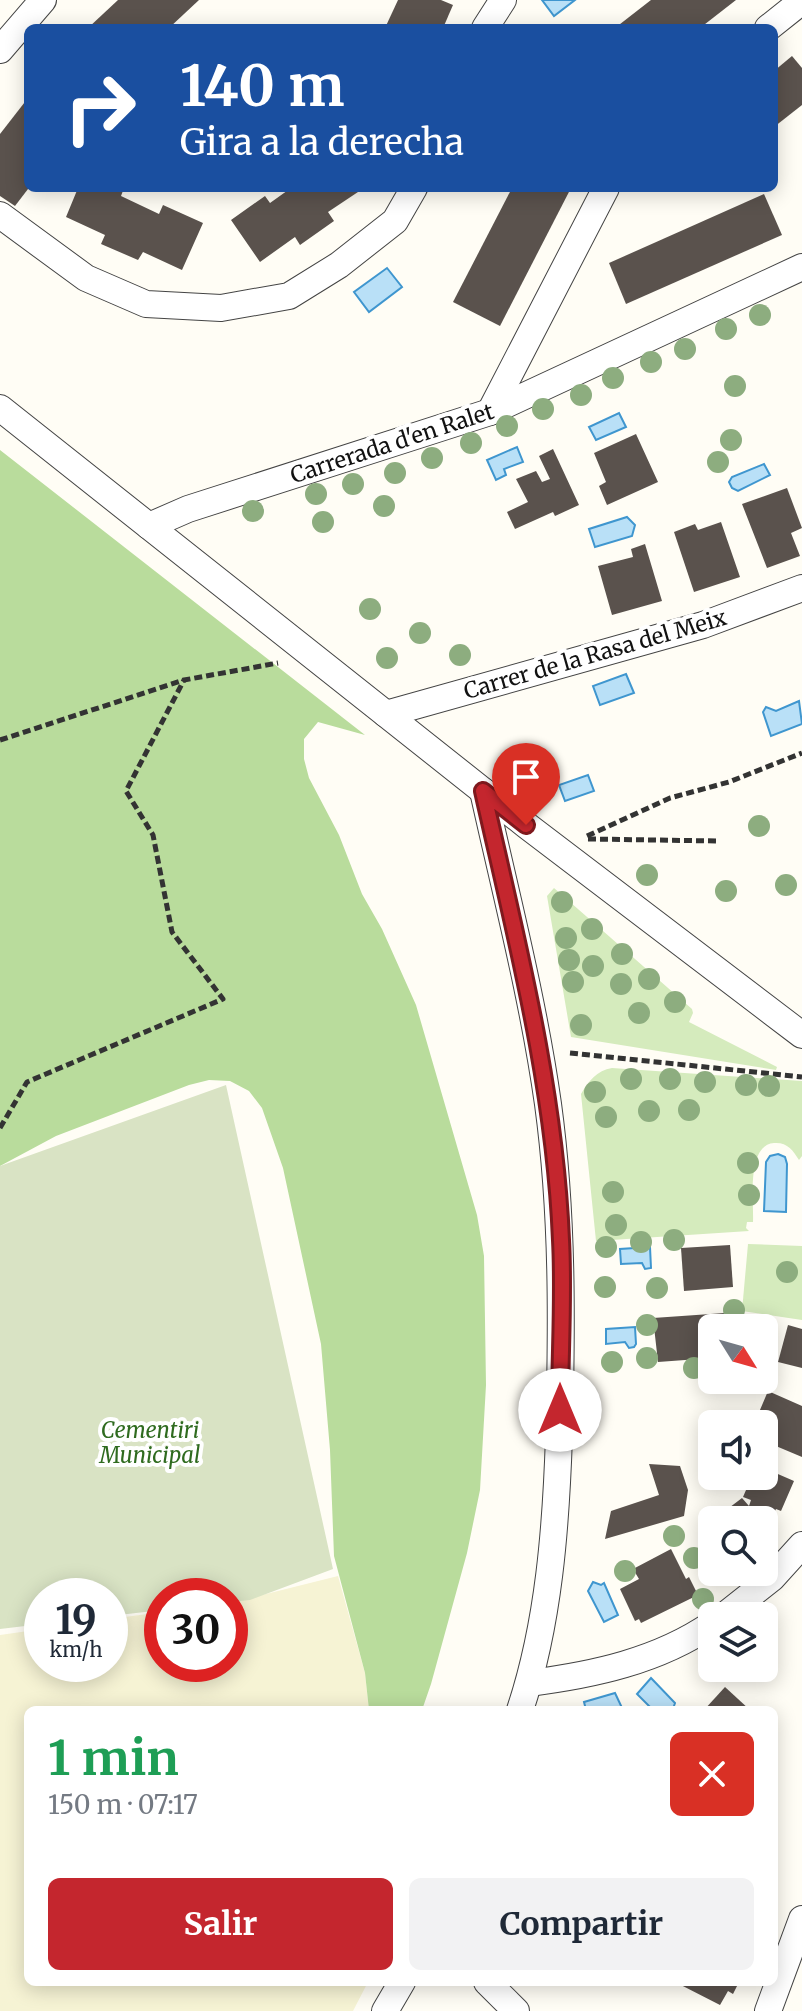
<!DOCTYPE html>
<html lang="es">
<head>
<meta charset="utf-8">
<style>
  body { margin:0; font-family:Merriweather,serif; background:#f2f2f3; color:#1f2937; height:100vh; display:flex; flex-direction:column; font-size:30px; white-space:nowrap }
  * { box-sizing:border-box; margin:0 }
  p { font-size:26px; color:#747a83 }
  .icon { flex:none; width:44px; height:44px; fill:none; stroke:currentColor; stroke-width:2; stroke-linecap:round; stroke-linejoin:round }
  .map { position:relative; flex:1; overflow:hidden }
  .drawer { position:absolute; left:24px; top:1706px; width:754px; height:280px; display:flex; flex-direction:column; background:#fff; border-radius:12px; box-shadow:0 4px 20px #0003 }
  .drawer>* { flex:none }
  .top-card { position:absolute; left:24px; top:24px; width:754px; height:168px; border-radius:12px; box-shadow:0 4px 20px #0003; background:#1a4fa0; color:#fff; overflow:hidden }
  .needle { width:52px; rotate:127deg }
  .fabs { position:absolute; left:698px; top:1314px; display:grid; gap:16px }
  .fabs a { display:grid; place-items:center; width:80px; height:80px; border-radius:12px; background:#fff; box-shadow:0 4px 20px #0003; font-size:40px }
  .speed { position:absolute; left:24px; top:1578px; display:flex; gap:16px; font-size:40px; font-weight:700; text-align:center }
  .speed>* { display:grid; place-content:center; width:104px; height:104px; border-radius:50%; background:#fff; box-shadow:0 4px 20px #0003; line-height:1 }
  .speed small { font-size:20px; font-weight:400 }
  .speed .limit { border:12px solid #d22; background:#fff; color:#111 }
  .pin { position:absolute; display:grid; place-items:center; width:68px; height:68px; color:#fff; margin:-82px -34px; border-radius:50% 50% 50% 0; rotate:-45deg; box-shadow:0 0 8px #0007 }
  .pin .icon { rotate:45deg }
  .me { position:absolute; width:88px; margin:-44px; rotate:0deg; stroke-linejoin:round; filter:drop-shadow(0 0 6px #0008) }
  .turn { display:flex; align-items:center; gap:28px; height:168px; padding:0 24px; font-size:36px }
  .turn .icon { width:104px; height:104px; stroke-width:2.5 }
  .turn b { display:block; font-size:56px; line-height:68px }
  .round { display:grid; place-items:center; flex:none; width:84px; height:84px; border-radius:12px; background:#f2f2f3 }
  .head { display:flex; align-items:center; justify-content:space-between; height:136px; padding:0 24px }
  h1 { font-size:48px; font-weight:700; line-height:60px; color:#1e9e55 }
  .action { display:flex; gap:16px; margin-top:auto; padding:16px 24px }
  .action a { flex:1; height:92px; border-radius:12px; background:#c4262e; color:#fff; font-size:32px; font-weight:700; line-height:92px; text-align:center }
  .action a+a { background:#f2f2f3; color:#1f2937 }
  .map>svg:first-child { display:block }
</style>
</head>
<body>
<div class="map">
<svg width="802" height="2011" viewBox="0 0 802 2011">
  <rect width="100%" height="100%" fill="#fffdf5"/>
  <!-- farmland -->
  <path fill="#f6f3d4" d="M338 1576 365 1673 369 1710H28V1982H368L353 2011H0V1635L42 1629V1664H110V1619L162 1612V1664H230V1603Z"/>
  <!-- green -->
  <g fill="#d5ebbd">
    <path d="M554 888 692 1009 693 1013 689 1022 777 1067 776 1070 571 1037 547 896Z"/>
    <path d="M612 1068 802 1081V1156L799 1160C793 1150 787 1142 774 1143 746 1145 754 1202 753 1222H747L746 1228 749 1231 596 1241 581 1094C588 1082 597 1070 612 1068Z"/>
    <path d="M748 1244 802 1246V1320L742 1311Z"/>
  </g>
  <!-- forest -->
  <path fill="#b9dc9c" d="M0 450 365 735 318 722 304 739V759L309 778 339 835 362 894 382 929 416 1005 477 1215 484 1256 486 1385 480 1490 467 1553 431 1684 422 1710H369L365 1673 334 1556 330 1450 321 1344 283 1168 262 1108 249 1091 230 1081 209 1080 189 1085 56 1136 0 1166Z"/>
  <!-- cemetery -->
  <path fill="#d9e3c4" d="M226 1085 333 1569 250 1600 230 1602V1596H162V1610L110 1616V1596H42V1624L0 1629V1166Z"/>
  <!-- water -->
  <g fill="#b9e0f7" stroke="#3f96cf" stroke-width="2">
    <path d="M542 0H575L554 16Z"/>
    <path d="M387 268 402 287 369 312 354 292Z"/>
    <path d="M619 413 626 427 596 440 589 427Z"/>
    <path d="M517 447 523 462 504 469 506 475 496 480 487 460Z"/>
    <path d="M764 464 770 475 738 491 732 488 729 482 732 477Z"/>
    <path d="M627 517 635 525 632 536 595 547 589 529Z"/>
    <path d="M626 674 634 693 600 705 593 686Z"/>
    <path d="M799 701 802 724 771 736 763 712 766 707 776 711Z"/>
    <path d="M588 775 594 791 565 801 559 785Z"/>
    <path d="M778 1154 785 1157 787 1164 786 1212 764 1211 766 1162 770 1156Z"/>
    <path d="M650 1247 651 1268 645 1269 642 1263 621 1264 620 1249Z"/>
    <path d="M635 1327 636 1344 634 1347 629 1348 625 1342 606 1344V1329Z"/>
    <path d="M593 1582 601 1585 604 1583 618 1615 604 1622 588 1591Z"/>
    <path d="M651 1678 675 1703 674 1706 677 1710H653L637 1694Z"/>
    <path d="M615 1693 623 1710H586L584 1702Z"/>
  </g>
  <!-- building -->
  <g fill="#5a524d">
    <path d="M118 0H199L169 28H88Z"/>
    <path d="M398 0H441L453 5 443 28H385Z"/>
    <path d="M651 0H736L700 28H615Z"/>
    <path d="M792 56 802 68V105L774 127V71Z"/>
    <path d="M28 98V189L15 206 0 196V134Z"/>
    <path d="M78 188H124L121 196 159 214 163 205 203 223 182 270 143 252 138 260 101 244 105 235 66 217Z"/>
    <path d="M291 188H364L328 212 334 221 300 245 295 237 260 262 231 220 265 196 270 203Z"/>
    <path d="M512 188H571L500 326 453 302Z"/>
    <path d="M764 194 782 235 626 304 609 263Z"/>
    <path d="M636 434 658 482 607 505 599 486 606 482 594 453Z"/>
    <path d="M553 449 579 505 555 516 553 512 515 529 507 512 528 502 516 479 536 471 542 482 550 479 539 456Z"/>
    <path d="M787 488 802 528 791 533 800 556 767 568 742 504Z"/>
    <path d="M721 522 740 577 694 592 674 532 695 524 698 530Z"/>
    <path d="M645 544 662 601 612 615 598 566 633 557 631 549Z"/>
    <path d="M730 1245 733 1287 684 1291 681 1248Z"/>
    <path d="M725 1313 726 1328H712V1358L658 1362 653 1318Z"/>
    <path d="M788 1325 802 1329V1368L778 1362Z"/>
    <path d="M768 1391 802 1406V1457L764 1441V1424H754Z"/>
    <path d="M649 1464 680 1466 688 1490 684 1516 605 1539 611 1511 659 1495Z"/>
    <path d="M764 1468 794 1481 781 1511 776 1509 769 1523 772 1527 764 1533V1520H713L742 1498 749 1506 751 1500 743 1497 752 1476H764Z"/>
    <path d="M671 1549 686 1579 689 1577 698 1595 641 1623 639 1619 635 1621 620 1589 639 1579 633 1569Z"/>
    <path d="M725 1687 750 1710H704Z"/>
    <path d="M675 1982H739L733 1994 728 1991 720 2005Z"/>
  </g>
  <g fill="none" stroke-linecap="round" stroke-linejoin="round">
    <!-- minor casing -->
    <g stroke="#444" stroke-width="28">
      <g id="minor">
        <path d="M485 28 503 0"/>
        <path d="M768 28 802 1"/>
        <path d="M0 50 43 0"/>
        <path d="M0 215 86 278 146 304 221 308 289 296 339 265 395 221 414 188"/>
        <path d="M0 408 526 825 802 1035"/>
        <path d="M490 412 606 188"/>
        <path d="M149 526 188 509 490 412 802 267"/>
        <path d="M386 714 703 625 802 588"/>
        <path d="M483 791C506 895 533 998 548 1104 563 1214 562 1325 559 1436 556 1527 549 1623 520 1710"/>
        <path d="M724 1616 772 1578 802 1545"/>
        <path d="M529 1683C593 1675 658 1661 712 1624"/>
        <path d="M487 1982 516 2011"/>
        <path d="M385 2011 402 1982"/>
        <path d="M768 2011 802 1919"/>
      </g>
    </g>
    <!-- path -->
    <g stroke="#333" stroke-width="5" stroke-dasharray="8 4" stroke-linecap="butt">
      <path d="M0 740 184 680 278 663"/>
      <path d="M587 836 670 798 729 782 802 753"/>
      <path d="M588 839 718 841"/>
      <path d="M570 1053 802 1077"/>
      <path d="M0 1128 27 1082 223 999 172 932 153 835 126 791 184 680"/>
    </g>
    <!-- minor -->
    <use href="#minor" stroke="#fff" stroke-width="26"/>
  </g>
  <!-- trees -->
  <g fill="#8dad7f">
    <circle cx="760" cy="315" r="11"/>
    <circle cx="726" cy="329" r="11"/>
    <circle cx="685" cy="349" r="11"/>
    <circle cx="651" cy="362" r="11"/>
    <circle cx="613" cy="378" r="11"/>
    <circle cx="735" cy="386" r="11"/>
    <circle cx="581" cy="395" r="11"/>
    <circle cx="543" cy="409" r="11"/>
    <circle cx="507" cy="426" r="11"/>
    <circle cx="731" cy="440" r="11"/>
    <circle cx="471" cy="443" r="11"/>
    <circle cx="432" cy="458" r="11"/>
    <circle cx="718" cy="462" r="11"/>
    <circle cx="395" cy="473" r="11"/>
    <circle cx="353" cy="484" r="11"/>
    <circle cx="316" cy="494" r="11"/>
    <circle cx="384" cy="506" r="11"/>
    <circle cx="253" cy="511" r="11"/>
    <circle cx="323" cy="522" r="11"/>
    <circle cx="370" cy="609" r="11"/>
    <circle cx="420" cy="633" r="11"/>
    <circle cx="460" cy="655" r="11"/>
    <circle cx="387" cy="658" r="11"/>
    <circle cx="759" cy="826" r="11"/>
    <circle cx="647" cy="875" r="11"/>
    <circle cx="786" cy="885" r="11"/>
    <circle cx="726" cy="891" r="11"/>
    <circle cx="562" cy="902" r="11"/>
    <circle cx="592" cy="929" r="11"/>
    <circle cx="566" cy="938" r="11"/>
    <circle cx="622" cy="954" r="11"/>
    <circle cx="569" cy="960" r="11"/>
    <circle cx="593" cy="966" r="11"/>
    <circle cx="649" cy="979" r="11"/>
    <circle cx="573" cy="982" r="11"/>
    <circle cx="621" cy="984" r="11"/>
    <circle cx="675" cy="1002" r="11"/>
    <circle cx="639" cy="1013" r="11"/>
    <circle cx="581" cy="1025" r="11"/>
    <circle cx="631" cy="1079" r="11"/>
    <circle cx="670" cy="1079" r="11"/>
    <circle cx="705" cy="1082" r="11"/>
    <circle cx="746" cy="1085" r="11"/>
    <circle cx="769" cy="1086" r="11"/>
    <circle cx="595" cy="1092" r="11"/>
    <circle cx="689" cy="1110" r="11"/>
    <circle cx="649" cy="1111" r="11"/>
    <circle cx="606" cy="1117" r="11"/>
    <circle cx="748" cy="1163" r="11"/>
    <circle cx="613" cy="1192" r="11"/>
    <circle cx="749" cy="1195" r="11"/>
    <circle cx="616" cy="1225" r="11"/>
    <circle cx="674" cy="1240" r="11"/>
    <circle cx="641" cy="1242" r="11"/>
    <circle cx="606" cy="1247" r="11"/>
    <circle cx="787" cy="1272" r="11"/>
    <circle cx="605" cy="1287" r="11"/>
    <circle cx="657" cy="1288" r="11"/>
    <circle cx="734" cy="1310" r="11"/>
    <circle cx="647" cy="1325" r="11"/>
    <circle cx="647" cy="1358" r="11"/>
    <circle cx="612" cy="1362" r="11"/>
    <circle cx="694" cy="1368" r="11"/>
    <circle cx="674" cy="1536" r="11"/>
    <circle cx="694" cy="1558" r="11"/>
    <circle cx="625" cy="1571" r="11"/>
    <circle cx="703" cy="1599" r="11"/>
  </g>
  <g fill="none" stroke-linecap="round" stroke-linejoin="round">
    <!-- route casing -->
    <g stroke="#7f191e" stroke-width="20">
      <path id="route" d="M526 825 483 791C516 938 555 1088 561 1240 564 1296 560 1354 560 1410"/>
    </g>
    <!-- route -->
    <use href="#route" stroke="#c4262e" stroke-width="14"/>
  </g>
  <g text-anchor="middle" stroke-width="8" stroke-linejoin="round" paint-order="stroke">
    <!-- street labels -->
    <g font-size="22" fill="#111" stroke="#fff">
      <text transform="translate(392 443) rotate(-18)" y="8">Carrerada d'en Ralet</text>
      <text transform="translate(595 654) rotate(-16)" y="8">Carrer de la Rasa del Meix</text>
    </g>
    <!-- park labels -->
    <g font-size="22" font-style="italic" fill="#2f6b1f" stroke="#fff">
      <text x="150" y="1438">Cementiri<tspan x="150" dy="25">Municipal</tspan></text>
    </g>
  </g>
</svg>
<div class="fabs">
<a><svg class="needle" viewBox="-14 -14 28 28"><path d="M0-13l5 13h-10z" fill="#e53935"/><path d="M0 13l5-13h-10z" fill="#747a83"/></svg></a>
<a><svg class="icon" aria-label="sound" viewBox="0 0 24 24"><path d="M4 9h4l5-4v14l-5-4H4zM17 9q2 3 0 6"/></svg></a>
<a><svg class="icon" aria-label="search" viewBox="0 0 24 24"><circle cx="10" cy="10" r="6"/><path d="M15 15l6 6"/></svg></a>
<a><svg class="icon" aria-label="layers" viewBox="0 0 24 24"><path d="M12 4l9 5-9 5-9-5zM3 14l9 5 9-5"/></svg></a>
</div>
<div class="speed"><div>19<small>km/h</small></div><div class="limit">30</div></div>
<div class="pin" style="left:526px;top:825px;background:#d93025"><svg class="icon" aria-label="arrive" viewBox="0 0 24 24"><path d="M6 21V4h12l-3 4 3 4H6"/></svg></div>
<svg class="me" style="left:560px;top:1410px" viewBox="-20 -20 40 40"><circle r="19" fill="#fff"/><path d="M0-13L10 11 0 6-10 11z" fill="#c4262e"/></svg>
<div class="top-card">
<div class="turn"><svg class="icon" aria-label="right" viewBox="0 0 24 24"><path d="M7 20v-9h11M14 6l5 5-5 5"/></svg><div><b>140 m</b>Gira a la derecha</div></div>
</div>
<section class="drawer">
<div class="head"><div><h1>1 min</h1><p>150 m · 07:17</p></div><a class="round" style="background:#d93025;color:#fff"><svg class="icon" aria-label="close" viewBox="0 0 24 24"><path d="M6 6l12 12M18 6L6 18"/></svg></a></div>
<div class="action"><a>Salir</a><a>Compartir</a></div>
</section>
</div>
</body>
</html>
